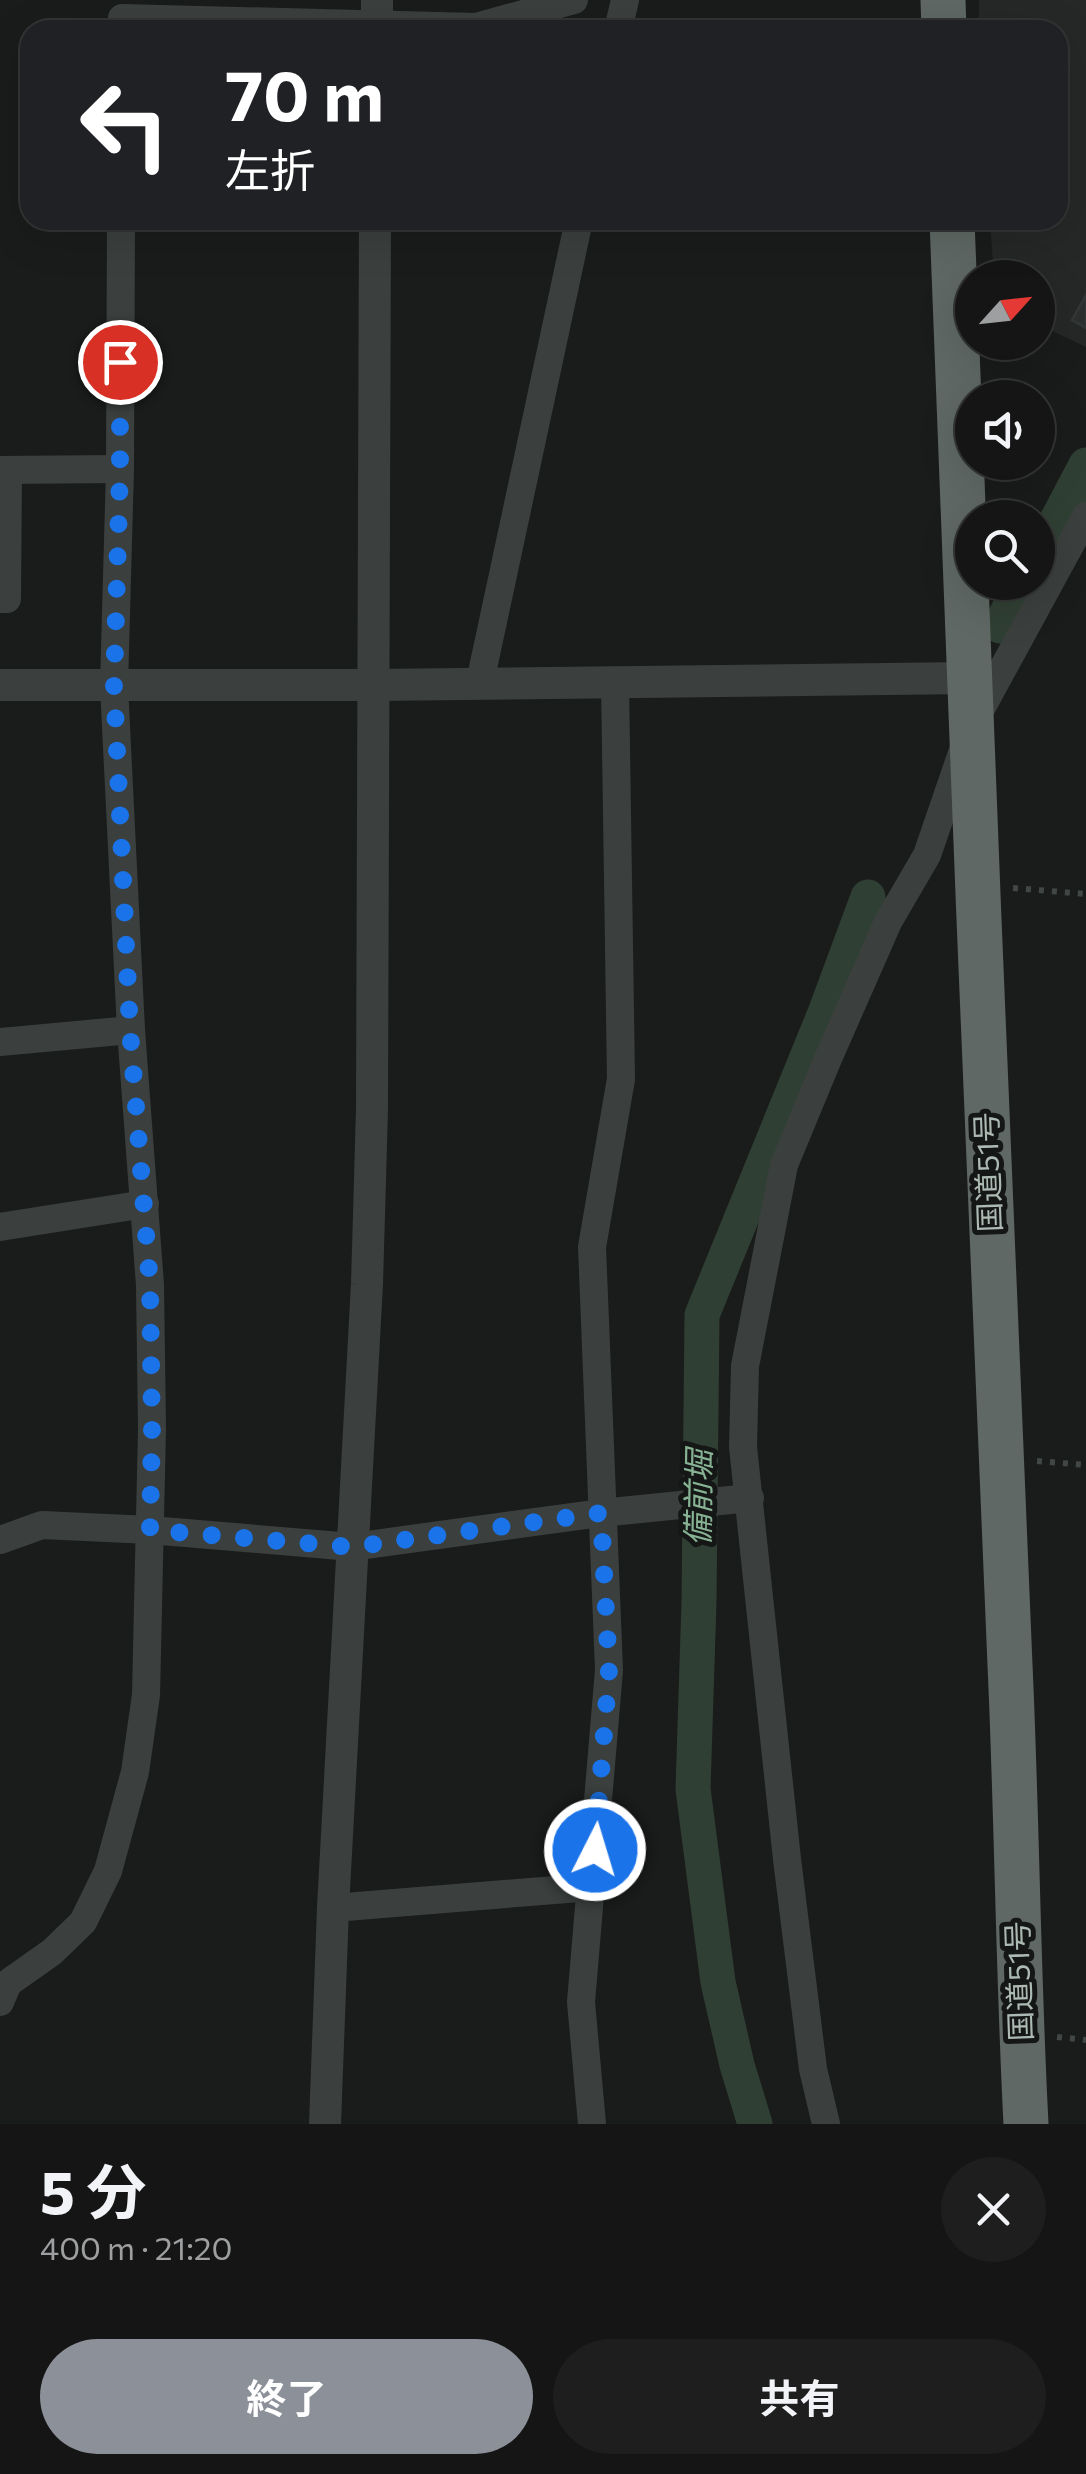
<!DOCTYPE html>
<html lang="ja">
<head>
<meta charset="utf-8">
<style>
  body { margin:0; font-family:Commissioner,"Noto Sans JP",sans-serif; background:#1d1e1d; color:#f1f3f6; height:100vh; display:flex; flex-direction:column; font-size:38px; white-space:nowrap }
  * { box-sizing:border-box; margin:0 }
  p { font-size:32px; color:#9d9fa0 }
  .icon { flex:none; width:55px; height:55px; fill:none; stroke:currentColor; stroke-width:2; stroke-linecap:round; stroke-linejoin:round }
  .map { position:relative; height:2124px; overflow:hidden }
  .side { display:flex; flex-direction:column; background:#141514; flex:1 }
  .side>* { flex:none }
  .guide { position:absolute; left:20px; top:20px; width:1048px; height:210px; border-radius:30px; box-shadow:0 10px 40px #0002,0 0 0 2px #333434; background:#202124; color:#fff; overflow:hidden }
  .needle { width:65px; rotate:63deg }
  .fabs { position:absolute; left:955px; top:260px; display:grid; gap:20px }
  .fabs a { display:grid; place-items:center; width:100px; height:100px; border-radius:50%; background:#141514; box-shadow:0 10px 40px #0002,0 0 0 2px #333434; font-size:50px }
  .pin { position:absolute; display:grid; place-items:center; width:85px; height:85px; color:#fff; margin:-42px; border:5px solid #fff; border-radius:50%; box-shadow:0 2px 10px #0007 }
  .me { position:absolute; width:110px; margin:-55px; rotate:5deg; stroke-linejoin:round; filter:drop-shadow(0 0 8px #0008) }
  .turn { display:flex; align-items:center; gap:35px; height:210px; padding:0 40px; font-size:45px }
  .turn .icon { width:130px; height:130px; stroke-width:2.5 }
  .turn b { display:block; font-size:70px; line-height:85px }
  .round { display:grid; place-items:center; flex:none; width:105px; height:105px; border-radius:52px; background:#1d1e1d }
  .headline { display:flex; align-items:center; justify-content:space-between; height:170px; padding:0 40px }
  h1 { font-size:60px; font-weight:700; line-height:75px }
  .primary-button { display:flex; gap:20px; margin-top:auto; padding:20px 40px }
  .primary-button a { flex:1; height:115px; border-radius:60px; background:#8c9099; color:#fff; font-size:40px; font-weight:700; line-height:115px; text-align:center }
  .primary-button a+a { background:#1d1e1d; color:#f1f3f6 }
  .map>svg:first-child { display:block }
</style>
</head>
<body>
<div class="map">
<svg width="1086" height="2124" viewBox="0 0 1086 2124">
  <rect width="100%" height="100%" fill="#1a1c1b"/>
  <!-- built -->
  <path fill="#262828" d="M979 0H1086V347L1038 324V278L994 277 990 220H1058V30H979Z"/>
  <g fill="none" stroke-linecap="round" stroke-linejoin="round">
    <!-- canal -->
    <g stroke="#303f34" stroke-width="35">
      <path d="M1038 556 1086 465"/>
      <path d="M1000 626 1023 582"/>
      <path d="M755 2124 737 2065 718 1982 693 1789 699 1602 702 1315 825 1013 868 897"/>
    </g>
  </g>
  <!-- building -->
  <path fill="#2d2f2f" stroke="#343737" stroke-width="2.5" d="M1086 295V328L1072 320Z"/>
  <g fill="none" stroke-linecap="round" stroke-linejoin="round">
    <!-- path -->
    <g stroke="#414744" stroke-width="6" stroke-dasharray="5 8" stroke-linecap="butt">
      <path d="M1013 888 1086 894"/>
      <path d="M1037 1461 1086 1465"/>
      <path d="M1057 2037 1086 2040"/>
    </g>
    <!-- minor -->
    <g stroke="#3b403e" stroke-width="28">
      <path d="M122 18 476 27 574 0"/>
      <path d="M618 30 625 0"/>
      <path d="M0 470 120 469"/>
      <path d="M0 599H7L8 470"/>
      <path d="M480 682 579 220"/>
      <path d="M0 1042 131 1030"/>
      <path d="M0 1227 145 1204"/>
      <path d="M0 1540 42 1525 150 1530 352 1547 601 1513 750 1498"/>
      <path d="M333 1908 592 1887"/>
      <path d="M0 2002 8 1983 52 1952 83 1922 108 1871 135 1772 146 1695 152 1429 150 1285 131 1030 114 686 120 469 121 220"/>
      <path d="M592 2124 581 2002 609 1670 592 1247 621 1079 615 681"/>
      <path d="M826 2124 813 2069 787 1859 743 1447 745 1366 784 1165 827 1061 888 922 927 855 971 727 1086 516"/>
    </g>
    <!-- tertiary -->
    <g stroke="#3b403e" stroke-width="32">
      <path d="M377 30V0"/>
      <path d="M0 685H372L971 678"/>
      <path d="M325 2124 333 1908 367 1284 372 1109 375 220"/>
    </g>
    <!-- trunk -->
    <g stroke="#5f6864" stroke-width="45">
      <path d="M943 0 944 30"/>
      <path d="M952 220C971 702 988 1183 1010 1665 1017 1818 1018 1971 1026 2124"/>
    </g>
  </g>
  <g fill="none" stroke-linecap="round" stroke-linejoin="round">
    <!-- route -->
    <path stroke="#1a73e8" stroke-width="18" stroke-dasharray="0 32.4" d="M120 362V469L114 686 130 1030 150 1284 152 1429 150 1530 352 1547 601 1513 609 1670 595 1850"/>
  </g>
  <g text-anchor="middle" stroke-width="10" stroke-linejoin="round" paint-order="stroke">
    <!-- street labels -->
    <g font-size="30" fill="#adbab4" stroke="#151716">
      <text transform="translate(989 1172) rotate(-92)" y="10">国道51号</text>
      <text transform="translate(1020 1981) rotate(-92)" y="10">国道51号</text>
    </g>
    <!-- water labels -->
    <g font-size="32" font-style="italic" fill="#87b294" stroke="#151716">
      <text transform="translate(699 1498) rotate(-89)" y="11">備前堀</text>
    </g>
  </g>
</svg>
<div class="fabs">
<a><svg class="needle" viewBox="-14 -14 28 28"><path d="M0-13l5 13h-10z" fill="#e53935"/><path d="M0 13l5-13h-10z" fill="#9d9fa0"/></svg></a>
<a><svg class="icon" aria-label="sound" viewBox="0 0 24 24"><path d="M4 9h4l5-4v14l-5-4H4zM17 9q2 3 0 6"/></svg></a>
<a><svg class="icon" aria-label="search" viewBox="0 0 24 24"><circle cx="10" cy="10" r="6"/><path d="M15 15l6 6"/></svg></a>
</div>
<div class="pin" style="left:120px;top:362px;background:#d93025"><svg class="icon" aria-label="arrive" viewBox="0 0 24 24"><path d="M6 21V4h12l-3 4 3 4H6"/></svg></div>
<svg class="me" style="left:595px;top:1850px" viewBox="-20 -20 40 40"><circle r="17" fill="#1a73e8" stroke="#fff" stroke-width="3"/><path d="M0-11L8 9 0 5-8 9z" fill="#fff"/></svg>
<div class="guide">
<div class="turn"><svg class="icon" aria-label="left" viewBox="0 0 24 24"><path d="M17 20v-9H6M10 6l-5 5 5 5"/></svg><div><b>70 m</b>左折</div></div>
</div>
</div>
<section class="side">
<div class="headline"><div><h1>5 分</h1><p>400 m · 21:20</p></div><a class="round"><svg class="icon" aria-label="close" viewBox="0 0 24 24"><path d="M6 6l12 12M18 6L6 18"/></svg></a></div>
<div class="primary-button"><a>終了</a><a>共有</a></div>
</section>
</body>
</html>
